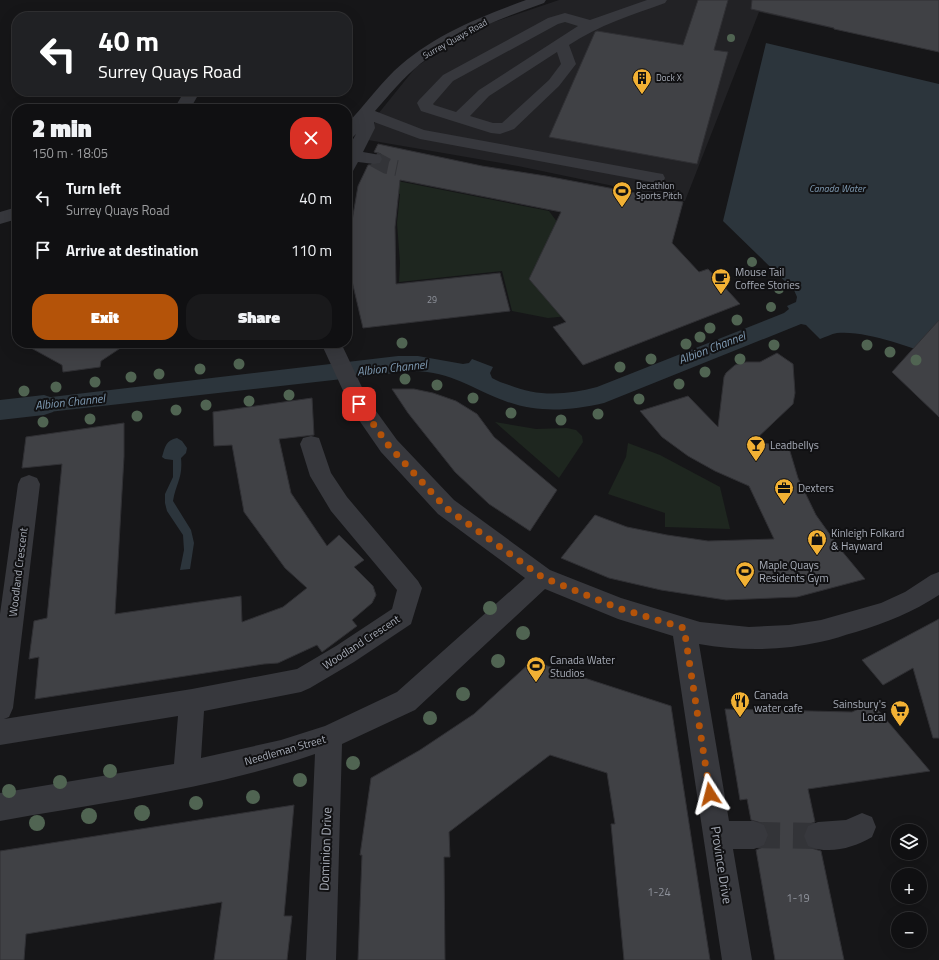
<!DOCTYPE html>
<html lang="en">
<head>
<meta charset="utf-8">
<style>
  body { margin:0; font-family:"Titillium Web",sans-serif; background:#19191b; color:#f1f3f6; height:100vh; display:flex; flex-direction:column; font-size:15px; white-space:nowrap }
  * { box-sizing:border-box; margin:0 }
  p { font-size:13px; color:#9c9d9f }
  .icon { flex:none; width:22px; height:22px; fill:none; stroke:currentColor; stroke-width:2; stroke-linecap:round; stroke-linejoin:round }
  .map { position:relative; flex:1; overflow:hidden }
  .sheet { position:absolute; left:12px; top:104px; width:340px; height:244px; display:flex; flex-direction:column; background:#101012; border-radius:16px; box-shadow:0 4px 16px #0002,0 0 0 1px #303032 }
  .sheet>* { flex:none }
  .top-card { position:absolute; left:12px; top:12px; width:340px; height:84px; border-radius:16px; box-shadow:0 4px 16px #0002,0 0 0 1px #303032; background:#202124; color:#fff; overflow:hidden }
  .fabs { position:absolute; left:891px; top:824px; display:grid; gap:8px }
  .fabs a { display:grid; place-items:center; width:36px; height:36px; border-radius:50%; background:#101012; box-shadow:0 4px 16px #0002,0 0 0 1px #303032; font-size:20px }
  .pin { position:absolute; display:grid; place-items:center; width:34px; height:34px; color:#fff; margin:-17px; border-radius:8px; box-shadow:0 2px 6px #0006 }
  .me { position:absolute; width:44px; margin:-22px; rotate:351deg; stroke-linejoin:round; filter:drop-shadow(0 0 3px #0008) }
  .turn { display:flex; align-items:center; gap:14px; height:84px; padding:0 20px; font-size:18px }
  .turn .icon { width:52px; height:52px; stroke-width:2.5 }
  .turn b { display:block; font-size:28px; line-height:34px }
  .round { display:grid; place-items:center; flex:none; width:42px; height:42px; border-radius:16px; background:#19191b }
  .headline { display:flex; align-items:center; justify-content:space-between; height:68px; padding:0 20px }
  h1 { font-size:24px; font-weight:800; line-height:30px }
  .action { display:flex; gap:8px; margin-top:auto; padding:8px 20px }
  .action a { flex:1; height:46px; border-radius:16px; background:#b45309; color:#fff; font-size:16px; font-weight:800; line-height:46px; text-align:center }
  .action a+a { background:#19191b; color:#f1f3f6 }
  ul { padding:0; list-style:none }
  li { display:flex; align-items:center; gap:12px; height:52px; padding:0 20px }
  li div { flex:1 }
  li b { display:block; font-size:15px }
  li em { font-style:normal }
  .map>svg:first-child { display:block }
</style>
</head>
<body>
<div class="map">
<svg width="939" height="960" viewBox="0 0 939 960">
  <rect width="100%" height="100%" fill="#161618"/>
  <!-- built -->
  <path fill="#222225" d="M559 0H939V52L759 12 685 201 518 166 368 140 378 114 416 67 473 29Z"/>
  <!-- green -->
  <g fill="#1e261f">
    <path d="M367 175 549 211 560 226 578 315 548 318 512 311 502 271 399 282 400 263 397 223 400 194 359 190Z"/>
    <path d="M495 422 536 429 567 428 576 430 582 436 583 442 559 478Z"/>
    <path d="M628 443 660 455 720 487 730 529 665 527V513L608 494 626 457Z"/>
  </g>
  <!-- water -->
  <g fill="#2c353c">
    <path d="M766 43 939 84V357C911 348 867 330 837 333 831 334 826 337 820 339L806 325 801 324 604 403C569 411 538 413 505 401 470 388 453 372 413 371L4 417 9 402 398 356H418L463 364 469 363 472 359 493 367 490 373 492 378C497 381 503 383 509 385 538 397 567 395 597 387L784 313 789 309 787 306 796 302 797 297 794 290 723 221Z"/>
    <path d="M177 438 182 441 187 448 186 453 181 458C183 478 176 483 173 501L191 530 194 543 190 569 180 570 184 550 183 535 167 511 165 503V494L173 477V460L165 459 162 457C165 447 166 440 177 438Z"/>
  </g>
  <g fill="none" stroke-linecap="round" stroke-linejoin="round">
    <!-- canal -->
    <path fill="#2c353c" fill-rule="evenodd" d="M44 395 53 398 57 405 53 412 44 415 0 420V400Z"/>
  </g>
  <!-- building -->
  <g fill="#404145" stroke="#303034">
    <path d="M698 0H728L714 50 728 52 697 164 549 137 595 32 597 31 683 45Z"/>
    <path d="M752 0H939V52L834 29V28L751 9Z"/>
    <path d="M378 144 482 166 546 176 683 202 672 243 699 272 708 269 740 304 583 365 553 327 566 322 529 279 561 212 400 180 395 227 396 284 500 273 510 311 363 328 352 281 349 252 352 221 358 186 368 165 380 164 383 160 381 154 374 152Z"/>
    <path d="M939 320V417L892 372Z"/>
    <path d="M22 343H128L101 361 100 367 63 372 62 365Z"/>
    <path d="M777 353 793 364 795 393 793 404 754 441 789 448 798 478 816 515 841 550 865 579 797 597 726 600 661 590 609 578 561 558 595 515 627 527 667 535 708 541 774 539 749 486 715 471 688 456 662 437 640 411 688 396 718 427 724 377 726 373 735 365 746 362H760Z"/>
    <path d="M392 389H414L433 393 456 401 477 414 494 437 557 490 530 531 489 504 455 472 408 413Z"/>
    <path d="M312 398 314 435 279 439 291 493 327 546 339 535 364 560 354 567 373 586 376 595 372 603 352 620 357 626 322 652 317 645 278 663 264 664 35 699 39 657 29 659 34 621 47 618 62 464 22 468 26 437 124 423V457L115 614 241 596 242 622 283 607 307 588 285 568 244 512 232 445 214 446 213 412Z"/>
    <path d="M939 619V738H933L913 668 883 685 862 660Z"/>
    <path d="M532 661 671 706 710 960H624L611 824H615L607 773 550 755 449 832 450 857H444L445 960H358L362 855H360L371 778 420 750 474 714Z"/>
    <path d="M872 703 930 771 808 789 815 822 807 825 803 837 808 847 821 851 844 960H775L756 850 765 846 769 834 765 824 751 820 747 799 740 800 725 709 852 712Z"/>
    <path d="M294 805 284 916H292L287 960H214L222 902 26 934 24 960H0V851Z"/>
  </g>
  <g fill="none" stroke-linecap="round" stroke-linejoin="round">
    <!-- minor-tunnel-far1 -->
    <path stroke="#333438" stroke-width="16" stroke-dasharray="16 8" stroke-linecap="butt" d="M374 159 387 166 397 168"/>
    <!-- minor-tunnel -->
    <path stroke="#333438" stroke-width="26" stroke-dasharray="26 13" stroke-linecap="butt" d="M754 835 818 836"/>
    <!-- minor -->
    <g fill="#37383d" fill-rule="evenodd">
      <path d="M526 0H546L544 3C501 18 456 35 420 64 403 78 389 95 375 111L424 130 657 173 663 174 665 178 663 182 657 183 420 139 374 122 375 128 363 152 380 155 382 159 380 163 374 164 358 162 353 171 347 172V150L356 134 353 137 347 139V124C363 107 377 88 394 71 431 36 479 17 526 0Z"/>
      <path d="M647 0H667L665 3C632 15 599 25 569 45L576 64 559 86 514 129 500 134 491 133 421 111 417 103 419 100 443 75 548 18 565 13 590 20ZM565 22 578 26 479 90 456 112 434 105 433 104 453 81 558 24ZM557 52 561 64 549 80 502 123H493L470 116 489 96Z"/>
      <path d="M182 91H198L197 97 190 109H174L181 97Z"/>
      <path d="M17 207V219L0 224V212Z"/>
      <path d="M321 343H341L368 400 397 440 454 500 550 570 621 598 700 622 749 627 789 625 821 620 881 603 905 592 931 575 939 572V595C913 612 886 623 856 632 844 635 832 640 820 642 781 651 739 651 699 644L729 821H754L764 825 768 835 764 845 754 849H733L752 960H722L673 636 618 619 545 589 415 710 342 744 336 960H306L315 754C213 789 105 802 0 821V793L174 764 178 716 0 745V614L18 484 21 478 29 475 37 478 40 484 13 708 9 717 4 719 192 689 297 669 336 646 392 609 397 590 331 511 310 476 300 444 303 438 311 436 319 438 331 473 347 497 418 581 422 588 411 624 354 662 310 688 301 692 204 711 201 758 281 740 325 726 397 692 525 578 438 514 381 452 352 410Z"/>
      <path d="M862 813 872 817 876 827 872 837C853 848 829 855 808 846L804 836 808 826 818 822 846 820Z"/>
    </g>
  </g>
  <!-- trees -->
  <g fill="#506452">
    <circle cx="731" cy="38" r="4"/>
    <circle cx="752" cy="262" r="5"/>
    <circle cx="779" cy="289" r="5"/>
    <circle cx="771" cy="307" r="5"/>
    <circle cx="737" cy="320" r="5.5"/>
    <circle cx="710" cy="328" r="5.5"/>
    <circle cx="700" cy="337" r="5.5"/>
    <circle cx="402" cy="343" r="5.5"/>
    <circle cx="686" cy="344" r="5.5"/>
    <circle cx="774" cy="345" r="5.5"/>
    <circle cx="867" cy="345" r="5.5"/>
    <circle cx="890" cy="352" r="5.5"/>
    <circle cx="651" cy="359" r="5.5"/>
    <circle cx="740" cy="359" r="5.5"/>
    <circle cx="916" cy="360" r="5.5"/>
    <circle cx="239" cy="364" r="5.5"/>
    <circle cx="620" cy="367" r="5.5"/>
    <circle cx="200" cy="369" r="5.5"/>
    <circle cx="705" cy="372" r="5.5"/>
    <circle cx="159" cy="374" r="5.5"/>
    <circle cx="131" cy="377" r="5.5"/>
    <circle cx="405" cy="379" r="5.5"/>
    <circle cx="95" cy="382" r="5.5"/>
    <circle cx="679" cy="384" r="5.5"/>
    <circle cx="437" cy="385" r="5.5"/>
    <circle cx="56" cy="387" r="5.5"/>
    <circle cx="24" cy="391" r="5.5"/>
    <circle cx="289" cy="395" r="5.5"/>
    <circle cx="473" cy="398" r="5.5"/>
    <circle cx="639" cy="399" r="5.5"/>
    <circle cx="249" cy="401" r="5.5"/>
    <circle cx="206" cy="405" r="5.5"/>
    <circle cx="176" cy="410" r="5.5"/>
    <circle cx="511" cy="413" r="5.5"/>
    <circle cx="598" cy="414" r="5.5"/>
    <circle cx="137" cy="416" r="5.5"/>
    <circle cx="90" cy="419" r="5.5"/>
    <circle cx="561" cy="420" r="5.5"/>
    <circle cx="43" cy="422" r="5.5"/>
    <circle cx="490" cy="608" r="7"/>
    <circle cx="523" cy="633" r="7"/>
    <circle cx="498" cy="661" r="7"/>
    <circle cx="463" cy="694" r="7"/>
    <circle cx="430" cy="718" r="7"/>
    <circle cx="353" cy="763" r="7"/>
    <circle cx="110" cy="771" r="7"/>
    <circle cx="300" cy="780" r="7"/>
    <circle cx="60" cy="782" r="7"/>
    <circle cx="9" cy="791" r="7"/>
    <circle cx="253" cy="797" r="7"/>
    <circle cx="196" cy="803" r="7"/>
    <circle cx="142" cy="813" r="8"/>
    <circle cx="89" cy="816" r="8"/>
    <circle cx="37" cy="823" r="8"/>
  </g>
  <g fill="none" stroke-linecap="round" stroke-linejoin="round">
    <!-- route -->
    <path stroke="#b45309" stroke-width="7" stroke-dasharray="0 12.6" d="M359 404 389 446 446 508 542 577 618 608 684 628 710 794"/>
  </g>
  <!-- icons -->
  <defs>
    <g id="building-pin" transform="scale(1)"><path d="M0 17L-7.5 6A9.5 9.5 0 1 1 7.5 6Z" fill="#f2b134" stroke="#111113"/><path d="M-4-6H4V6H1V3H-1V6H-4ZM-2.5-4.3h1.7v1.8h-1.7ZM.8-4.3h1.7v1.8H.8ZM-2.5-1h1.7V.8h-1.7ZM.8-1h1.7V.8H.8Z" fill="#111"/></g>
    <g id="stadium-pin" transform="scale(1)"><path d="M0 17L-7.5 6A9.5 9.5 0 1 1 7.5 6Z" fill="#f2b134" stroke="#111113"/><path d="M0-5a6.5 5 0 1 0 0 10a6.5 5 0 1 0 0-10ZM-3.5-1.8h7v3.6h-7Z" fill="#111"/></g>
    <g id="cafe-pin" transform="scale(1)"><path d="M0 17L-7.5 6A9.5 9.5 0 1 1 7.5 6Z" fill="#f2b134" stroke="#111113"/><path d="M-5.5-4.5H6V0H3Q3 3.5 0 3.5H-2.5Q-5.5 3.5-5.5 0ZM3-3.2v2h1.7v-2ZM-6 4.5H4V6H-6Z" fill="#111"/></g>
    <g id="bar-pin" transform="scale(1)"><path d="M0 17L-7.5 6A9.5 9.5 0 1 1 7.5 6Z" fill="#f2b134" stroke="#111113"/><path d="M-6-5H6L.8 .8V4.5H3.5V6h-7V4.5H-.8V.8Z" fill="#111"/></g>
    <g id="office-pin" transform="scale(1)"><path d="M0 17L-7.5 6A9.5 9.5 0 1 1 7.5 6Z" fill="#f2b134" stroke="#111113"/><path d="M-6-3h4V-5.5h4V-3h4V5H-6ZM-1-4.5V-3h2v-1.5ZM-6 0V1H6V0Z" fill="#111"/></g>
    <g id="shop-pin" transform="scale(1)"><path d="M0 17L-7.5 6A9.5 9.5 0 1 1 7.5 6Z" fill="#f2b134" stroke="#111113"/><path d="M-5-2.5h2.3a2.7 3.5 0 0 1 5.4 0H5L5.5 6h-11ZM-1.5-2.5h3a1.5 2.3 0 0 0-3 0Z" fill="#111"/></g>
    <g id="restaurant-pin" transform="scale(1)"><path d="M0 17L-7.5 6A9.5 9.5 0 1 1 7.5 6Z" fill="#f2b134" stroke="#111113"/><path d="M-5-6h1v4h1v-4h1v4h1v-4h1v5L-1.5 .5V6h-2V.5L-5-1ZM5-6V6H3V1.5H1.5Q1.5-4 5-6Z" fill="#111"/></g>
    <g id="supermarket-pin" transform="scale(1)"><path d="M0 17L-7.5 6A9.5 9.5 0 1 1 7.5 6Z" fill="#f2b134" stroke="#111113"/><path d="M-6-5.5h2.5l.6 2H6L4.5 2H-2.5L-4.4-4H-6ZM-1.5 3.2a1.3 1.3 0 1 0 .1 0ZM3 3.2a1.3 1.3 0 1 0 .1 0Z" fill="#111"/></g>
  </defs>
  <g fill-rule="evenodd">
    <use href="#building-pin" x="642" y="78"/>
    <use href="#stadium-pin" x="622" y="191"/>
    <use href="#cafe-pin" x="721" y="278"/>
    <use href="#bar-pin" x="756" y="445"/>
    <use href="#office-pin" x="784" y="488"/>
    <use href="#shop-pin" x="817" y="539"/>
    <use href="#stadium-pin" x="745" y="571"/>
    <use href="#stadium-pin" x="536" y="666"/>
    <use href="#restaurant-pin" x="740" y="701"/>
    <use href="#supermarket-pin" x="900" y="710"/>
  </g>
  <g text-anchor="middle" stroke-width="4" stroke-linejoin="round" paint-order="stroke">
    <!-- far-street labels -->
    <g font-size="9" fill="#a8adb8" stroke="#111113">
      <text transform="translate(455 39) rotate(-29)" y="3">Surrey Quays Road</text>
    </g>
    <!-- far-poi labels -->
    <g font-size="9" fill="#a8adb8" stroke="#111113" text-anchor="start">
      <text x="656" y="81">Dock X</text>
      <text x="636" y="189">Decathlon<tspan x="636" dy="10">Sports Pitch</tspan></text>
    </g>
    <!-- number labels -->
    <g font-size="9" fill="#8e929b">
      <text x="432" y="303">29</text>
    </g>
    <!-- far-water labels -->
    <g font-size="10" font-style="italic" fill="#7f9bb3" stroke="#111113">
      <text x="837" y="192">Canada Water</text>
    </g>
    <!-- poi labels -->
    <g font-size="11" fill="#a8adb8" stroke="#111113" text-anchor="start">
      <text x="735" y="276">Mouse Tail<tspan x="735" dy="13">Coffee Stories</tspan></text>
      <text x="770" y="449">Leadbellys</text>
      <text x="798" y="492">Dexters</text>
      <text x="831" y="537">Kinleigh Folkard<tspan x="831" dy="13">&amp; Hayward</tspan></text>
      <text x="759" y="569">Maple Quays<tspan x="759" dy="13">Residents Gym</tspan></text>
      <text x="550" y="664">Canada Water<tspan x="550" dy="13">Studios</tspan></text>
      <text x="754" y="699">Canada<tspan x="754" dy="13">water cafe</tspan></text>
      <text x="886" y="708" text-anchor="end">Sainsbury's<tspan x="886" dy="13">Local</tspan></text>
    </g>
    <!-- street labels -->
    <g font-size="11" fill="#a8adb8" stroke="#111113">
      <text transform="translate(18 572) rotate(-83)" y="4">Woodland Crescent</text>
      <text transform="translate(361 642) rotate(-33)" y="4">Woodland Crescent</text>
      <text transform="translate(285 750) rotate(-16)" y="4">Needleman Street</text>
    </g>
    <!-- near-number labels -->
    <g font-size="11" fill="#8e929b">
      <text x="659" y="896">1-24</text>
      <text x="798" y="902">1-19</text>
    </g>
    <!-- water labels -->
    <g font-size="12" font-style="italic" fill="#7f9bb3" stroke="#111113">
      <text transform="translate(712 348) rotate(-21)" y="4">Albion Channel</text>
      <text transform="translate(392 368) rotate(-6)" y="4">Albion Channel</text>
      <text transform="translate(70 402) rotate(-6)" y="4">Albion Channel</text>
    </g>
    <!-- near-street labels -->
    <g font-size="13" fill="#a8adb8" stroke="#111113">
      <text transform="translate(325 849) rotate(-88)" y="5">Dominion Drive</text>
      <text transform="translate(722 865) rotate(81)" y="5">Province Drive</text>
    </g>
  </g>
</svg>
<div class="fabs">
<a><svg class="icon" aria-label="layers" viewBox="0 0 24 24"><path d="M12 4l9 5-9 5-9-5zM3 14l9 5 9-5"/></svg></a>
<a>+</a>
<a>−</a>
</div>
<div class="pin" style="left:359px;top:404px;background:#d93025"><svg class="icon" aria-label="arrive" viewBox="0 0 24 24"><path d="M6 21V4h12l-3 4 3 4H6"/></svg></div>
<svg class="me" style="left:710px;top:794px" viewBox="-20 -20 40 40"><path d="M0-17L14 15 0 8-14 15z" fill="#b45309" stroke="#fff" stroke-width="4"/></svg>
<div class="top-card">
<div class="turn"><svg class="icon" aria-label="left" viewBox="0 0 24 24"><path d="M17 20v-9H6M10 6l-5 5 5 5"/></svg><div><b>40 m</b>Surrey Quays Road</div></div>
</div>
<section class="sheet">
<div class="headline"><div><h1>2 min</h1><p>150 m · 18:05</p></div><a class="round" style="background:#d93025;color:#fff"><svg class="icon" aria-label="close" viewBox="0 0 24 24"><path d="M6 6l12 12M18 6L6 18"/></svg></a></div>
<ul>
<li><svg class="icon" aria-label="left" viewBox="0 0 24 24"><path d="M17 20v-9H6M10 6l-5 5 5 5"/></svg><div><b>Turn left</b><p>Surrey Quays Road</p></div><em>40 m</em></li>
<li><svg class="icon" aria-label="arrive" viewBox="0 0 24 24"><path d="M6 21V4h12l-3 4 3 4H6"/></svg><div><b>Arrive at destination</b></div><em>110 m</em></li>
</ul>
<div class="action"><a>Exit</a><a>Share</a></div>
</section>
</div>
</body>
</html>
